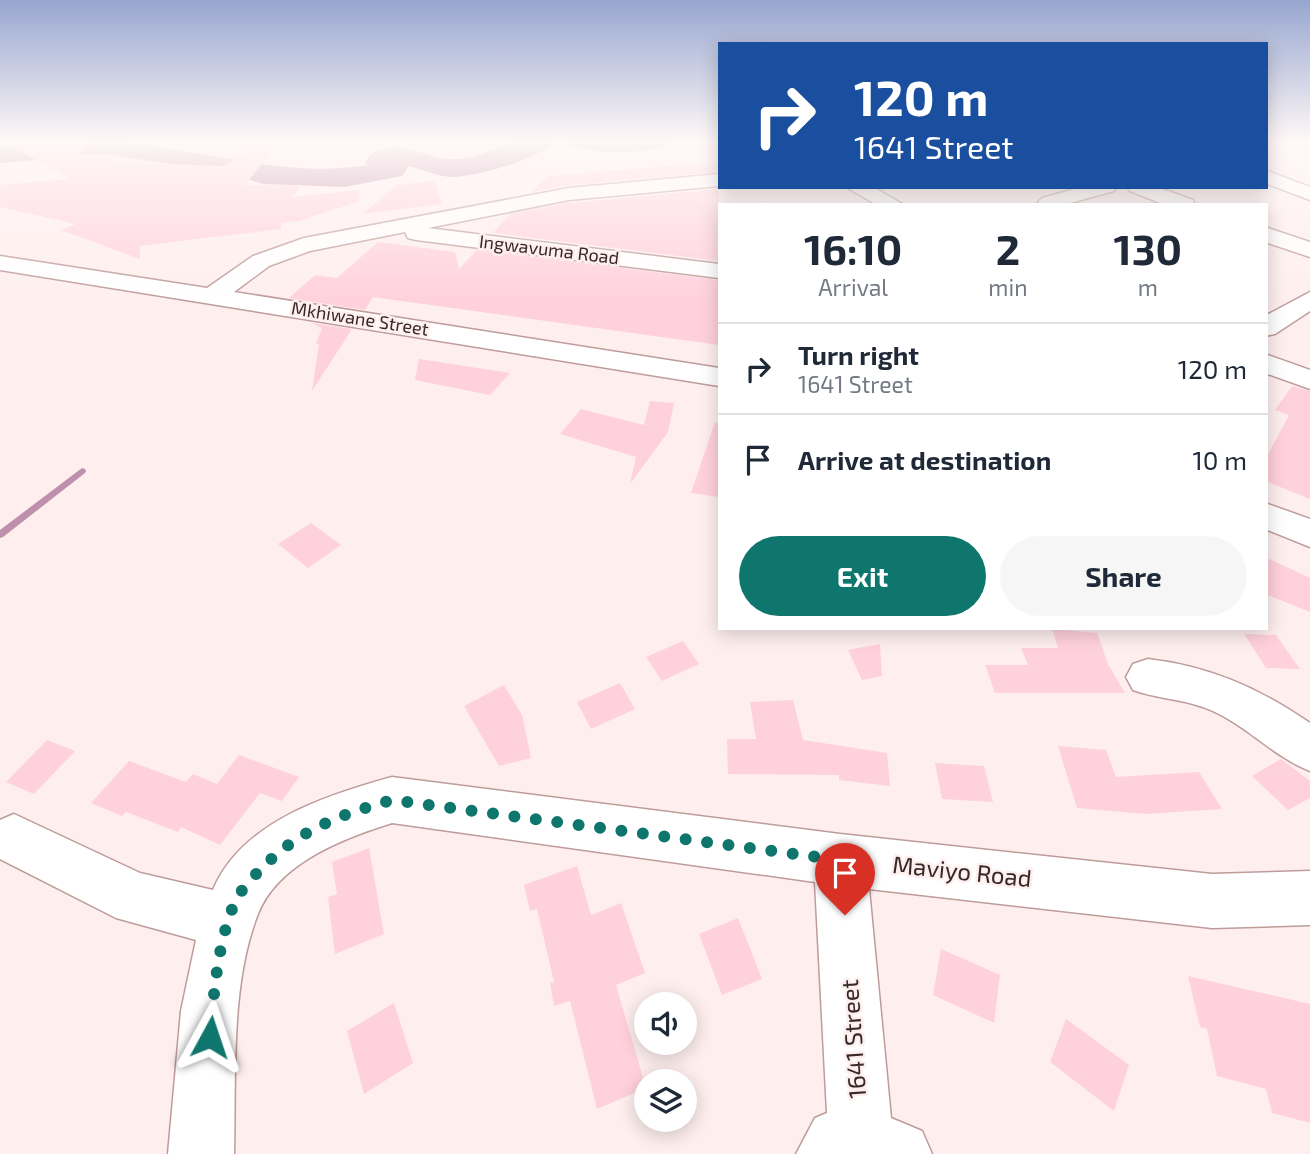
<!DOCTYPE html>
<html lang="en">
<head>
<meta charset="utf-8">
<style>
  body { margin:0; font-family:"Exo 2",sans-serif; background:#f6f6f7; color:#1f2937; height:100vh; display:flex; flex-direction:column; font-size:26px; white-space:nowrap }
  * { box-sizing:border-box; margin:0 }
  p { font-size:23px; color:#747a83 }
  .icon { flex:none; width:38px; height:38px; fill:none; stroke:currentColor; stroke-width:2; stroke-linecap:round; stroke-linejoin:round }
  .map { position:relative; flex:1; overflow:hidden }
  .drawer { position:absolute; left:718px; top:203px; width:550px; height:427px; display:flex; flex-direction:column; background:#fff; border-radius:0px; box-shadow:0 4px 18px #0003 }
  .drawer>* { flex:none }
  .hud { position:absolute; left:718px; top:42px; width:550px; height:147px; border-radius:0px; box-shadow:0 4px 18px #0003; background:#1a4fa0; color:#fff; overflow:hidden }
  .fabs { position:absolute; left:634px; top:992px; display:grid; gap:14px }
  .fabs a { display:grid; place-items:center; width:63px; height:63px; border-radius:50%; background:#fff; box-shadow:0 4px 18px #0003; font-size:35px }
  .pin { position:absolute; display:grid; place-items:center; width:60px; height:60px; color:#fff; margin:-72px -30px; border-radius:50% 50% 50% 0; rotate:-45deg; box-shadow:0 0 7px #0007 }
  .pin .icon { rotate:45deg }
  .me { position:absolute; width:77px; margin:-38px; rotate:5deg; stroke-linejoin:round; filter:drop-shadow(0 0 5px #0008) }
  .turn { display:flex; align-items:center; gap:24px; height:147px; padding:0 21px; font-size:32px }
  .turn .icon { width:91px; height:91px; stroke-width:2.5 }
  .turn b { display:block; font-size:49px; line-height:60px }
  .eta { display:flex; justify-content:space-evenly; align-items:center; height:119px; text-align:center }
  .eta b { font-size:42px; font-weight:700; line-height:49px }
  .primary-button { display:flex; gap:14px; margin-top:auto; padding:14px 21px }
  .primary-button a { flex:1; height:80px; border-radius:42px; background:#0f766e; color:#fff; font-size:28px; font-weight:700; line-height:80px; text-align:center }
  .primary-button a+a { background:#f6f6f7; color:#1f2937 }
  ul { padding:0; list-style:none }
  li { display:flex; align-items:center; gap:21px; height:91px; padding:0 21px; border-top:2px solid #e0e1e3 }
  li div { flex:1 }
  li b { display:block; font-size:26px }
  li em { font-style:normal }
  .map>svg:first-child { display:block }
</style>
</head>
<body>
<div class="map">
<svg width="1310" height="1154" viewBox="0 0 1310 1154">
  <rect width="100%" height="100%" fill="#feefee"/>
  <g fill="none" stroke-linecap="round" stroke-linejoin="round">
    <!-- stream -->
    <path fill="#be90ac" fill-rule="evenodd" d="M82 468 85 469 86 471 85 473 3 537 0 538V530Z"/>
    <!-- river -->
    <g fill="#be90ac" fill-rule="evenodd">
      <path d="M82 140C179 140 273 181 367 165L365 162C386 131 423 158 450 159 477 161 498 144 523 140 533 138 546 139 555 140 542 159 476 177 452 177 437 176 423 170 409 166L402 176 344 187 264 184 212 170 103 154 0 163V147Z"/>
      <path d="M566 140H673L669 146C635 154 604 154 570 146Z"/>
    </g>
  </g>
  <!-- building -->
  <g fill="#ffd1dc">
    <path d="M0 140H92L80 154 119 155 110 162 224 166 264 140H280L245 185H302L292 197 358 190 360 201 299 221 281 223V229L140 246V259L61 230 76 224 0 207V185L70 179Z"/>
    <path d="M719 162V172L569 185 531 192 548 176Z"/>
    <path d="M435 181 442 204 363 214 397 185Z"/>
    <path d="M719 189V261L493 233 510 214 569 203Z"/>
    <path d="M378 242 455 252 459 269 477 250 719 280V345L373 297 365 310 289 298 315 275 337 278Z"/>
    <path d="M311 323 352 329 312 391 319 344H316L322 328Z"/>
    <path d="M419 359 510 373 490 395 415 380Z"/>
    <path d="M1292 386 1310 391V499L1265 481V460L1289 415 1275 410Z"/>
    <path d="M650 401 674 403 668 432 630 484 636 457 560 434 581 409 644 425Z"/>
    <path d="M715 422 719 423V497L691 493Z"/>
    <path d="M311 523 341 545 308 568 278 544Z"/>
    <path d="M1265 557 1310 578V612L1265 594Z"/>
    <path d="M1052 629 1097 633 1108 664 1125 693H995L985 665H1028L1021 648H1058Z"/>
    <path d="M1244 634 1276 635 1300 669 1266 668Z"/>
    <path d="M683 641 699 664 662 681 646 657Z"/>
    <path d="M880 644 882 676 862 680 848 650Z"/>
    <path d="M620 683 635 709 591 729 577 702Z"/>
    <path d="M504 685 522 715 531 758 499 766 464 706Z"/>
    <path d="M793 700 803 740 887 753 890 786 839 780V775L728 774 727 739H756L750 702Z"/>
    <path d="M47 740 75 751 34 794 6 782Z"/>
    <path d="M1058 746 1106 750 1116 777 1199 772 1222 809 1145 814 1077 808Z"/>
    <path d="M239 755 299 777 282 801 260 793 220 845 181 827 178 832 126 812 122 816 91 803 129 761 186 782 193 774 217 784Z"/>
    <path d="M1281 759 1310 781V798L1288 810 1252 776Z"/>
    <path d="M935 763 984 766 993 802 942 799Z"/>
    <path d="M369 848 384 934 335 954 328 897 337 894 332 862Z"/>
    <path d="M577 866 591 915 621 903 645 973 616 985 646 1088 597 1109 570 1001 554 1006 550 983 554 982 537 909 530 911 524 885Z"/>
    <path d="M738 918 762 979 722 995 699 934Z"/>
    <path d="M941 949 1000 975 994 1023 933 995Z"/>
    <path d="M1188 976 1310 1004V1123L1272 1113 1266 1089 1217 1076 1207 1029 1200 1027Z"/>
    <path d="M394 1003 413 1063 364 1094 347 1031Z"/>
    <path d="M1066 1019 1129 1065 1114 1111 1050 1062Z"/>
  </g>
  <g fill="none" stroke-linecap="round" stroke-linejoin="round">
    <!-- minor casing -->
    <g stroke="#be9c9a" stroke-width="3">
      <g id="minor">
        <path d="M1265 170 1310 187V200L1265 183Z"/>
        <path d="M719 174V186L569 200 428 228 719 264V278L416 240 408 238 405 232 310 251 269 266 234 292 719 368V386L0 270V256L207 288 253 256 304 238 569 188Z"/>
        <path d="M846 187H873L904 205H877Z"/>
        <path d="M1082 187H1117L1114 191 1063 205H1040L1038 202 1042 198Z"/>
        <path d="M1127 187H1157L1193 200 1195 205H1165L1130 191Z"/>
        <path d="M1265 227 1310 242V257L1265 242Z"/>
        <path d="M1310 292V311L1275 334 1265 336V316Z"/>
        <path d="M1265 354 1310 370V389L1265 373Z"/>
        <path d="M1265 503 1310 519V547L1265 529Z"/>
        <path d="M1148 659C1208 666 1257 687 1307 721L1310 723V771C1276 758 1250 729 1217 713 1190 699 1161 700 1133 690L1126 677 1133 664Z"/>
        <path d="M392 777 840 834 1212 874 1310 871V925L1212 928 869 889 891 1118 922 1131 932 1154H796L815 1118 827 1113 815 882 392 823C344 838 278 863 258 914 230 984 236 1079 234 1154H168L181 1011 196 940 116 918 0 859V820L14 814 140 873 213 890C241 822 327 795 392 777Z"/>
      </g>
    </g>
    <!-- minor -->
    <use href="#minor" fill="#fff" fill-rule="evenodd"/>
  </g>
  <!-- sky -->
  <linearGradient id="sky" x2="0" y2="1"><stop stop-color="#97a6d0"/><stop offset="0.47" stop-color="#fff8f7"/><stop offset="1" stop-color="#fff8f7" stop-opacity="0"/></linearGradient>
  <rect width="1310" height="301" fill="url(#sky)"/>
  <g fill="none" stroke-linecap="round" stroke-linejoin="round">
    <!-- route -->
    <path stroke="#0f766e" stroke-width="12" stroke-dasharray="0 21.6" d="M210 1037C214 993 217 946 234 904 240 890 253 877 264 866 301 829 342 814 392 800L840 860 845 915"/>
  </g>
  <g text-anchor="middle" stroke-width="5" stroke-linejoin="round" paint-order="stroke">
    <!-- far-street labels -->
    <g font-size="18" fill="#362827" stroke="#feefee">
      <text transform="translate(549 250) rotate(7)" y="6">Ingwavuma Road</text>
      <text transform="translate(360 319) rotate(9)" y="6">Mkhiwane Street</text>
    </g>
    <!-- near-street labels -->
    <g font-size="24" fill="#362827" stroke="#feefee">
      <text transform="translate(962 872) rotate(6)" y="8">Maviyo Road</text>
      <text transform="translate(854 1039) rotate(-94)" y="8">1641 Street</text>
    </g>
  </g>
</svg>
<div class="fabs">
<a><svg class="icon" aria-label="sound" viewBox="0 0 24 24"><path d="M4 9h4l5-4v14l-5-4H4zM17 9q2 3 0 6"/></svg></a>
<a><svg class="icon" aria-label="layers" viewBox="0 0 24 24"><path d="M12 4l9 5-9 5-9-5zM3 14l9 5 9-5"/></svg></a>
</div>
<div class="pin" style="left:845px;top:915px;background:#d93025"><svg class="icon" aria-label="arrive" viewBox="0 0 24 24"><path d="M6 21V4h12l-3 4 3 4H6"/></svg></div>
<svg class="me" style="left:210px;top:1037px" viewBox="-20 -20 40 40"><path d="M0-17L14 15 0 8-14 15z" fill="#0f766e" stroke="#fff" stroke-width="4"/></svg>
<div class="hud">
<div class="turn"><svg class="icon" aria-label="right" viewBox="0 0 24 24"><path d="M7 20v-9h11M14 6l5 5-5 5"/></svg><div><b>120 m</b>1641 Street</div></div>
</div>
<section class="drawer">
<div class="eta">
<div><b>16:10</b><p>Arrival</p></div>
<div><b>2</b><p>min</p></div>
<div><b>130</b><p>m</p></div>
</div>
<ul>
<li><svg class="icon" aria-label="right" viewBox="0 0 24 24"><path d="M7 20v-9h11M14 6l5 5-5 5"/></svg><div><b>Turn right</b><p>1641 Street</p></div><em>120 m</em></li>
<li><svg class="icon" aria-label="arrive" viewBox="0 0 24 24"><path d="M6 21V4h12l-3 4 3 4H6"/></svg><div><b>Arrive at destination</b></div><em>10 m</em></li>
</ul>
<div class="primary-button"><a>Exit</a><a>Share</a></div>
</section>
</div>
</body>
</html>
